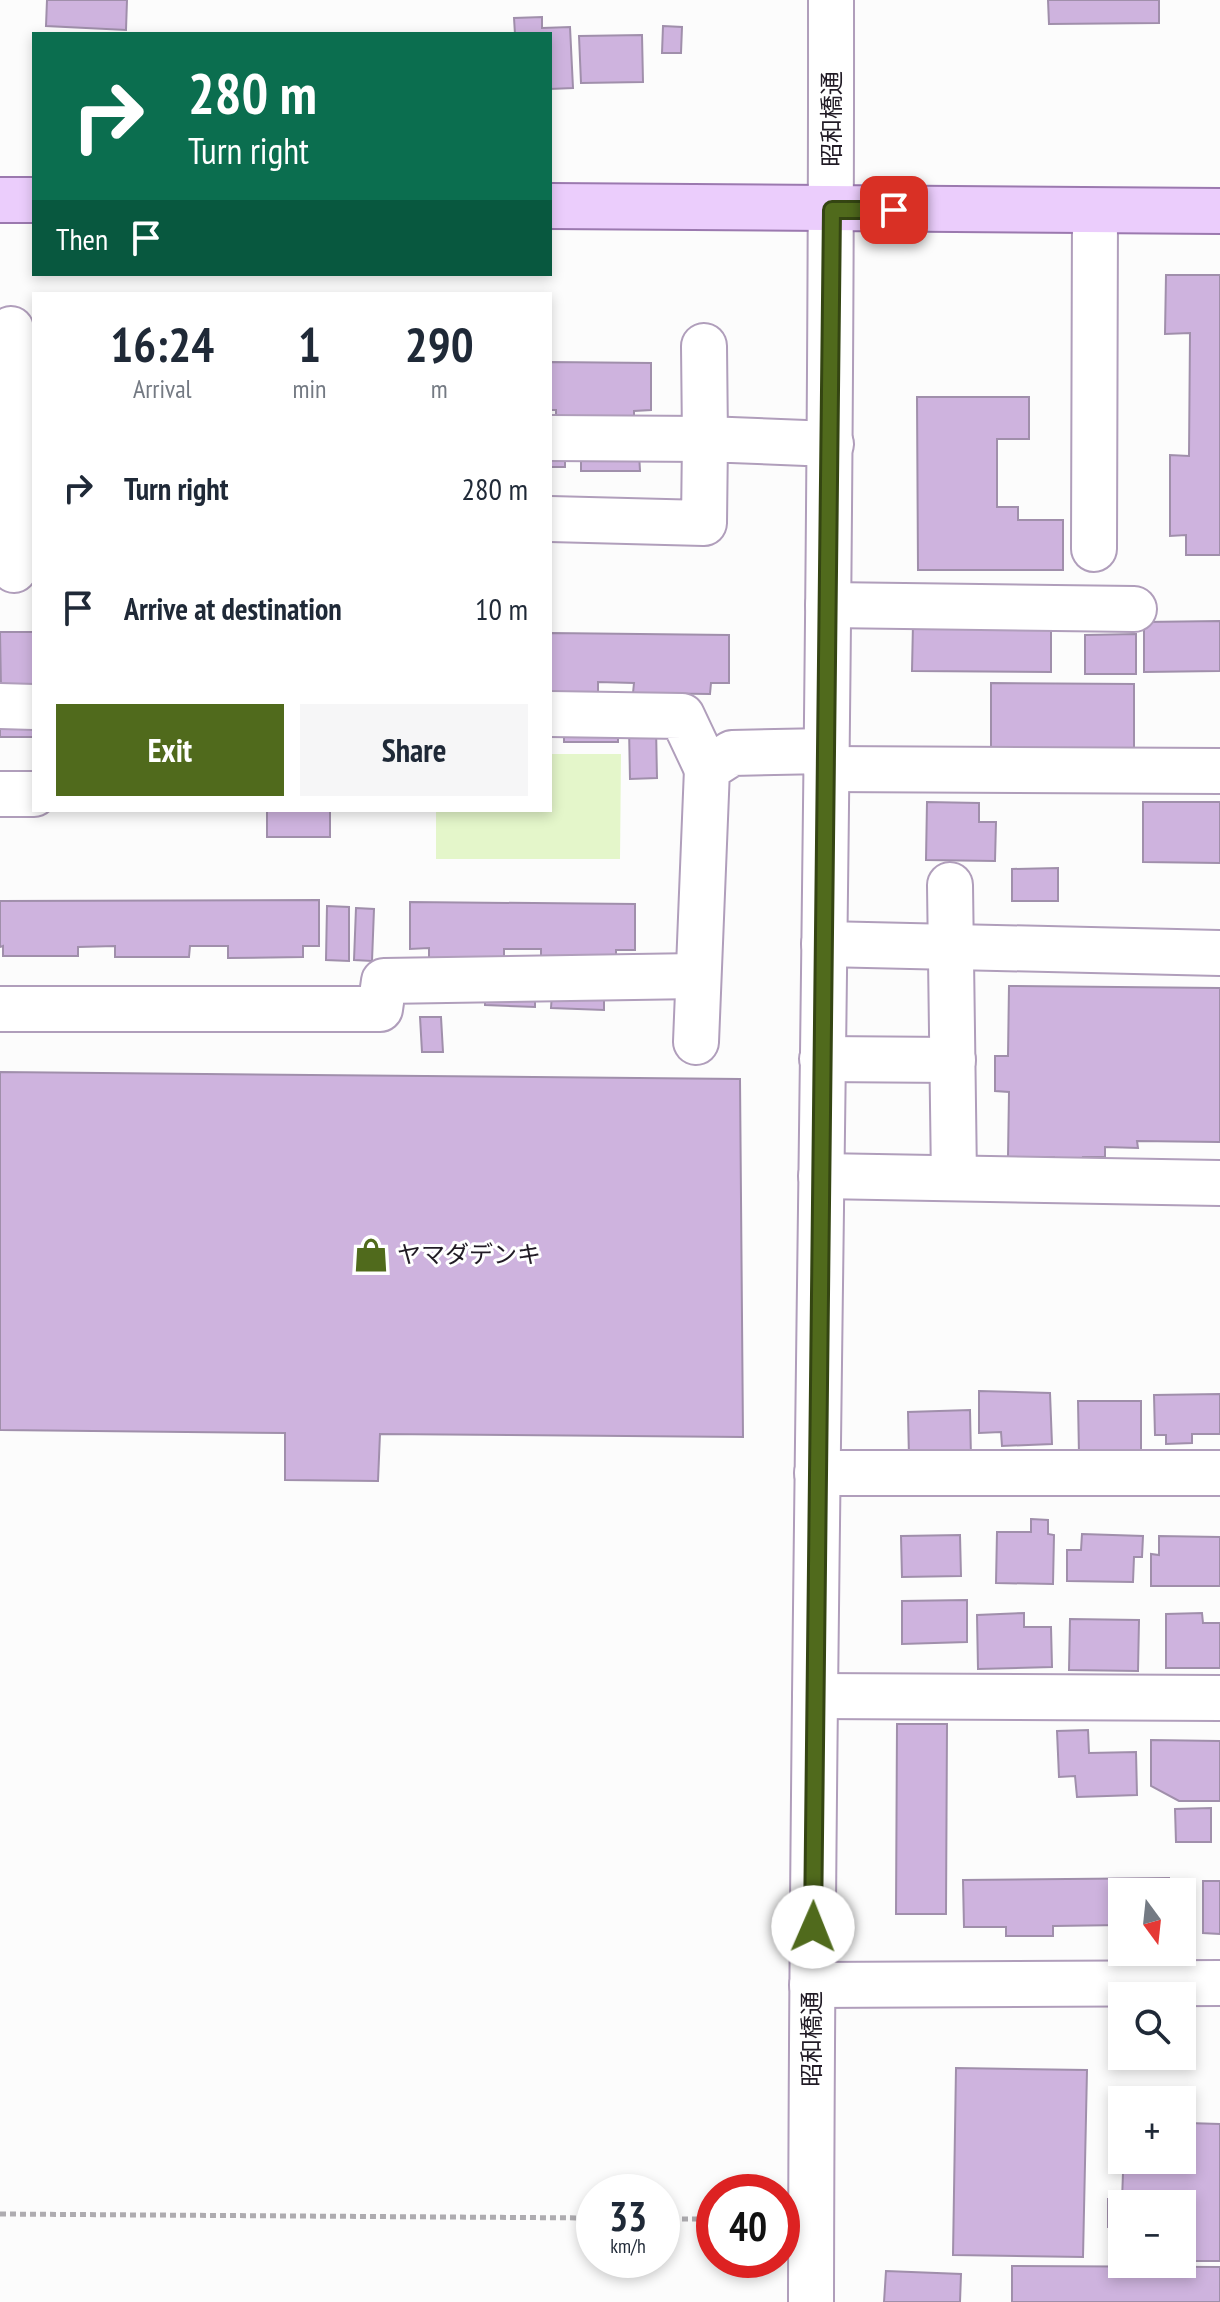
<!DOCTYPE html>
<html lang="en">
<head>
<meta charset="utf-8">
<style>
  body { margin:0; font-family:"PT Sans Narrow","Noto Sans JP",sans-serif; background:#f6f6f7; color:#1f2937; height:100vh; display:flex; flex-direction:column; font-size:30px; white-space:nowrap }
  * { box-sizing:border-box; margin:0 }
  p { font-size:26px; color:#747a83 }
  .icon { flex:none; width:44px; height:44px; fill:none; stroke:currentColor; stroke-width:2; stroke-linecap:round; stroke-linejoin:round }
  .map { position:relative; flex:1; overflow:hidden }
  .panel { position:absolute; left:32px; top:292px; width:520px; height:520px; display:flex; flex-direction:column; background:#fff; border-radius:0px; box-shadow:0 4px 12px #0003 }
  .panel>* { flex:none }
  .hud { position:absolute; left:32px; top:32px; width:520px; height:244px; border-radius:0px; box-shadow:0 4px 12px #0003; background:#0b6e4f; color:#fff; overflow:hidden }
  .needle { width:52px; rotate:165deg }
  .buttons { position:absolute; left:1108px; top:1878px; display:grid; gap:16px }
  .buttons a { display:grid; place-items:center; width:88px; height:88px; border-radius:0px; background:#fff; box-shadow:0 4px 12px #0003; font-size:40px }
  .speed { position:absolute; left:576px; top:2174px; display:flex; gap:16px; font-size:40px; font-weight:700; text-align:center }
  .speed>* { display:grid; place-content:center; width:104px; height:104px; border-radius:50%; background:#fff; box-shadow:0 4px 12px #0003; line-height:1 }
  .speed small { font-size:20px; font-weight:400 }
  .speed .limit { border:12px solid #d22; background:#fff; color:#111 }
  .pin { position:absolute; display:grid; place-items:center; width:68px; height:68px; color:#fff; margin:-34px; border-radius:16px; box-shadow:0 4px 12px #0006 }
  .me { position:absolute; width:88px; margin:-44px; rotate:1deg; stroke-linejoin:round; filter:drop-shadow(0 0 6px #0008) }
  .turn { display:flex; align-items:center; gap:28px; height:168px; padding:0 24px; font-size:36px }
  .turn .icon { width:104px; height:104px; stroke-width:2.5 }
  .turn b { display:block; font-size:56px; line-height:68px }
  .then { display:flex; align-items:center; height:76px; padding:0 24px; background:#0003; gap:16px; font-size:30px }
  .eta { display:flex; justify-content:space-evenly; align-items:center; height:136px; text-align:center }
  .eta b { font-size:48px; font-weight:700; line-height:56px }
  .action { display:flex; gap:16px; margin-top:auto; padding:16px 24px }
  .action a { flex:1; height:92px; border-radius:0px; background:#506a1c; color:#fff; font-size:32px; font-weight:700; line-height:92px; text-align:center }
  .action a+a { background:#f6f6f7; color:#1f2937 }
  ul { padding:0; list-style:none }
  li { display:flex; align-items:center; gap:24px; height:120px; padding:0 24px }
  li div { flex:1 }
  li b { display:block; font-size:30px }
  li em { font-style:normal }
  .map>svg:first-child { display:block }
</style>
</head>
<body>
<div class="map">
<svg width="1220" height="2302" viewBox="0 0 1220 2302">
  <rect width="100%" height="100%" fill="#fcfcfc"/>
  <!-- green -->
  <path fill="#e4f6ca" d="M550 754H621L620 859H436V810H550Z"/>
  <!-- building -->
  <g fill="#ceb3de" stroke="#a08fab" stroke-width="2">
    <path d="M47 0H127L126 30 46 26Z"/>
    <path d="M1048 0H1159V23L1049 24Z"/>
    <path d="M542 17V28L570 27 573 88 550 89V34H515L514 18Z"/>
    <path d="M663 26 682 27 681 53H662Z"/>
    <path d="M642 35 643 82 581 83 579 36Z"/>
    <path d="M1166 275H1220V555H1186V535L1170 536V455L1189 456 1190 333 1165 334Z"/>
    <path d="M550 362 651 363V410L634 411V420H556V410H550Z"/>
    <path d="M917 397H1029V439H997V507H1018V520H1063V570H918Z"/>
    <rect x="550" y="452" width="15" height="15"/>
    <path d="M581 453H639L640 471H581Z"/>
    <path d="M1220 621V671L1144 672V622Z"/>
    <path d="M913 623 1051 624V672L912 671Z"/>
    <path d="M0 632H34V688H1Z"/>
    <path d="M550 633 729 635V683H711L710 694 633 693 634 683 598 682V693L550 692Z"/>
    <path d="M1136 634V674H1085V635Z"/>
    <path d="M991 683 1134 684V748H991Z"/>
    <rect x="0" y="722" width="34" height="15"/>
    <path d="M618 727V742H564V728Z"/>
    <path d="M656 727 657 778 630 779 629 728Z"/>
    <path d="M927 802 979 803V822H996L995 861 926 860Z"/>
    <path d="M1143 802H1220V863L1143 862Z"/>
    <rect x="267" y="810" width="63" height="27"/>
    <path d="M1058 868V901H1012V869Z"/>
    <path d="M319 900V946H303V957L228 958V946H190L189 957H115V946L78 947V956H3V946L0 947V901Z"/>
    <path d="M410 902 635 904V950H616V960H541V949H504V960H429V948L410 949Z"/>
    <path d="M327 906 349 907V961L326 960Z"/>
    <path d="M356 908 374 909 372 961 354 960Z"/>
    <path d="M1009 986 1220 988V1142L1137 1141 1138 1148 1105 1147V1157H1083V1166H1054V1157H1008L1009 1092 995 1091V1056H1008Z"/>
    <path d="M485 993 535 994V1007L485 1005Z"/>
    <path d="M552 993 604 996V1010L551 1008Z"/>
    <path d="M420 1017H441L443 1052H422Z"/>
    <path d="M0 1072 740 1079 743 1437 380 1434 378 1481 285 1480V1433L0 1430Z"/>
    <path d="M979 1391 1050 1393 1052 1444 1002 1446 1001 1432 979 1433Z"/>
    <path d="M1220 1394V1434H1192V1443L1166 1444V1435H1155L1154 1395Z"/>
    <path d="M1078 1401H1141V1455H1079Z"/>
    <path d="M970 1410 971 1458H909L908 1412Z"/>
    <path d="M1031 1519 1048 1520V1534L1054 1535 1053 1584 996 1583 997 1532H1031Z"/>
    <path d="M1082 1534 1143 1536 1142 1557H1134L1133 1582 1067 1581V1550H1081Z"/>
    <path d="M960 1535 961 1576 902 1577 901 1536Z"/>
    <path d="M1159 1536 1220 1537V1586H1151V1554L1159 1555Z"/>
    <path d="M967 1600V1642L902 1644V1601Z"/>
    <path d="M1024 1613V1627H1051L1052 1667 978 1669 977 1615Z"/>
    <path d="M1202 1613 1203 1623H1220V1668H1166V1614Z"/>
    <path d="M1070 1619 1139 1620 1138 1671 1069 1670Z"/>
    <path d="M897 1724H947L946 1914H896Z"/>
    <path d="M1088 1730 1089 1753 1136 1752 1137 1795 1077 1797 1075 1776 1059 1777 1057 1731Z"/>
    <path d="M1151 1740 1220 1741V1801H1179L1151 1786Z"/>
    <path d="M1211 1808V1842H1176L1175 1809Z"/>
    <path d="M1169 1878V1892H1122V1925L1053 1926V1936H1006V1927H964L963 1880Z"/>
    <path d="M1203 1881H1220V1934L1203 1933Z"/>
    <path d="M956 2068 1087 2070 1083 2257 953 2255Z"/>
    <path d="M1189 2104 1188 2123 1220 2124V2261H1182V2204H1122V2227H1108V2199L1122 2200 1123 2173H1110V2147L1122 2148V2160H1182V2105Z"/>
    <path d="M1012 2266 1220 2267V2302H1012Z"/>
    <path d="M886 2271 961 2274 960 2302H884Z"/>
  </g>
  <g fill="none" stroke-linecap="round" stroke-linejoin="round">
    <!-- minor casing -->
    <g stroke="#b09ebb" stroke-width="48">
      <g id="minor">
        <path d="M11 329 14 570"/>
        <path d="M550 438 705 439 704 346"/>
        <path d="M550 519 704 523 705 439 831 444"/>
        <path d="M1094 549 1095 211"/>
        <path d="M828 605 1134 609"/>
        <path d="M0 706 34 707"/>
        <path d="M550 714 682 716 707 769"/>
        <path d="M826 769 1220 771"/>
        <path d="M0 794H34"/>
        <path d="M950 885 954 1178"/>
        <path d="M824 944 1220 953"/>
        <path d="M0 1009H380L384 981 697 976"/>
        <path d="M696 1042 707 769 732 753 826 751"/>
        <path d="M822 1059 953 1060"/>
        <path d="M821 1176 1220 1183"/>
        <path d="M817 1473H1220"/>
        <path d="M815 1696 1220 1698"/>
        <path d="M812 1985 1220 1983"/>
        <path d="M811 2302C812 1535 832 767 831 0"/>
      </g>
    </g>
    <!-- major casing -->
    <g stroke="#9b79af" stroke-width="48">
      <g id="major">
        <path d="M0 200H34"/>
        <path d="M550 206 1220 211"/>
      </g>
    </g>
    <!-- path -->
    <g stroke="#aeacb0" stroke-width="5" stroke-dasharray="6 4" stroke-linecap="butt">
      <path d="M0 2214 594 2218"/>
      <path d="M662 2219H714"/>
    </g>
    <!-- minor -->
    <use href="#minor" stroke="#fff" stroke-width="44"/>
    <!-- major -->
    <use href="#major" stroke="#ebcdfc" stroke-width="44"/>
  </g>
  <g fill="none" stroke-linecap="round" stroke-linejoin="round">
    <!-- route casing -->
    <g stroke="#344512" stroke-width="20">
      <path id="route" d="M813 1927 832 210H894"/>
    </g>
    <!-- route -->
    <use href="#route" stroke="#506a1c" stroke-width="14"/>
  </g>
  <!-- icons -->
  <defs>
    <g id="shop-bare" transform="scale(2.76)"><path d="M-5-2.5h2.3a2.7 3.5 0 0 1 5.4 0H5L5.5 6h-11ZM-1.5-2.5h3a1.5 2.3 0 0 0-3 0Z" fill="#506a1c" stroke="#fff" stroke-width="2.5" paint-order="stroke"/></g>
  </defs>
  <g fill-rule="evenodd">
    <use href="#shop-bare" x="371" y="1255"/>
  </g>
  <g text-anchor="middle" stroke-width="6" stroke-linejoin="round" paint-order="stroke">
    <!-- street labels -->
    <g font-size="24" fill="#211b25" stroke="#fff">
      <text transform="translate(832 119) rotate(-90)" y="8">昭和橋通</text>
      <text transform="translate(812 2039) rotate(-90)" y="8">昭和橋通</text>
    </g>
    <!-- poi labels -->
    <g font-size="24" fill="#211b25" stroke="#fff" text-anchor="start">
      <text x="397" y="1263">ヤマダデンキ</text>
    </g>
  </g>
</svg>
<div class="buttons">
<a><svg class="needle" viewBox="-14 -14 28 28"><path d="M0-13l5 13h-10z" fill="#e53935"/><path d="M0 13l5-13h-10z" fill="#747a83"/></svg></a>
<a><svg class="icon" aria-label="search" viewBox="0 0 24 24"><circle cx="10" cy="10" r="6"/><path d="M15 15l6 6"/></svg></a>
<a>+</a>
<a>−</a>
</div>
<div class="speed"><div>33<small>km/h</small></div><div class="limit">40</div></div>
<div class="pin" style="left:894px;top:210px;background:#d93025"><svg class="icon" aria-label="arrive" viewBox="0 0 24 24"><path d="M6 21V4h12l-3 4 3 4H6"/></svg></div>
<svg class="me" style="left:813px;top:1927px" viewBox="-20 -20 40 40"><circle r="19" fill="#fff"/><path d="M0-13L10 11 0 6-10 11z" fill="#506a1c"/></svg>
<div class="hud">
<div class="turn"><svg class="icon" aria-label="right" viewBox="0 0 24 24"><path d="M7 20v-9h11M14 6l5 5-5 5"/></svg><div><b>280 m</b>Turn right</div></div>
<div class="then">Then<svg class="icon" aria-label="arrive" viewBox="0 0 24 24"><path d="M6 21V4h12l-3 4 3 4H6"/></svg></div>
</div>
<section class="panel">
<div class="eta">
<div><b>16:24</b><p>Arrival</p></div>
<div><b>1</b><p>min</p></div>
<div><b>290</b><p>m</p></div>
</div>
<ul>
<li><svg class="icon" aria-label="right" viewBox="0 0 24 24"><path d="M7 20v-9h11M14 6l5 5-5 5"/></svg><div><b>Turn right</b></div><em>280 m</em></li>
<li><svg class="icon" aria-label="arrive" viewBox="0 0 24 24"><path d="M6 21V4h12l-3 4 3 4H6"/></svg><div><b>Arrive at destination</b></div><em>10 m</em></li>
</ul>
<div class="action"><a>Exit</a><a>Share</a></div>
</section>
</div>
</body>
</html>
